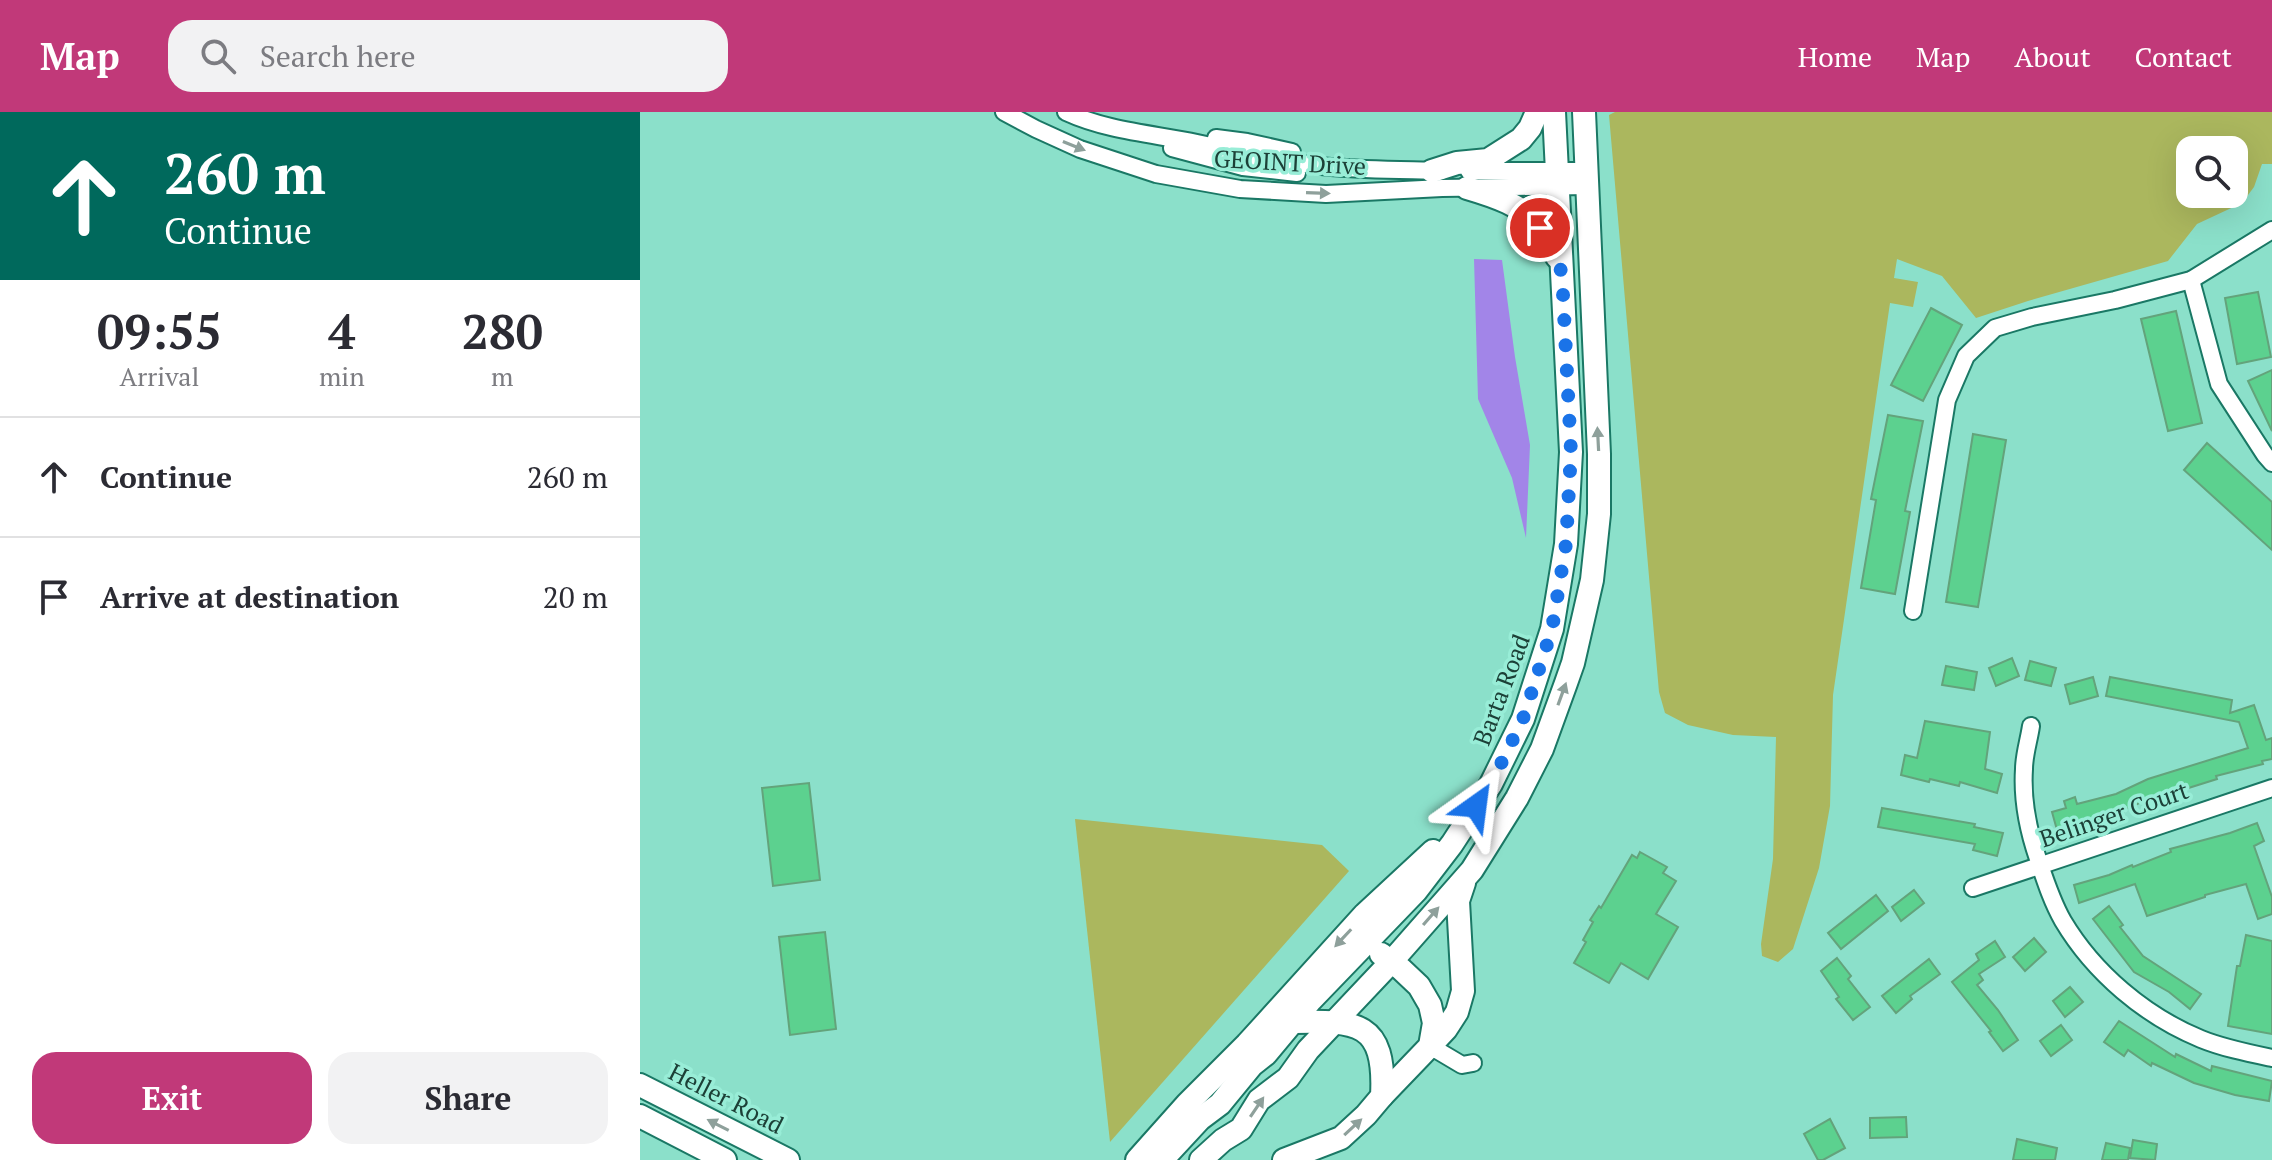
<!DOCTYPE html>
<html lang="en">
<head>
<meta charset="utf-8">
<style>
  body { margin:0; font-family:"PT Serif",serif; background:#f2f2f3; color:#2b2b33; height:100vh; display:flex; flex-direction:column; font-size:30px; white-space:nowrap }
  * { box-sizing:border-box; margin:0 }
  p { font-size:26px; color:#7c7c81 }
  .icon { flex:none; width:44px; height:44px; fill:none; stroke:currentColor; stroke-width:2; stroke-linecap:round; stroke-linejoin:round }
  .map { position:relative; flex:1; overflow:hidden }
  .sheet { display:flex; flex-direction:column; background:#fff; width:640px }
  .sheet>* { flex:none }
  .banner { background:#00695c; color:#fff; overflow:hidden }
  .tools { position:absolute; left:1536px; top:24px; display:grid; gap:16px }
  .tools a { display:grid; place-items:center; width:72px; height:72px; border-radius:16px; background:#fff; box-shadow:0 8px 32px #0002; font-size:40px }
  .pin { position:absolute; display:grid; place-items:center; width:68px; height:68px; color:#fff; margin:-34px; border:4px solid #fff; border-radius:50%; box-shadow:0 2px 8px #0007 }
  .me { position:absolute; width:88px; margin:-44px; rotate:31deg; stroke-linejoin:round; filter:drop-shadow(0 0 6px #0008) }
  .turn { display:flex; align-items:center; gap:28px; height:168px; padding:0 32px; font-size:36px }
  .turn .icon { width:104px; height:104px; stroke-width:2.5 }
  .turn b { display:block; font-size:56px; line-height:68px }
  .eta { display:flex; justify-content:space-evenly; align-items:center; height:136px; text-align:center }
  .eta b { font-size:48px; font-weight:800; line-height:56px }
  .primary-button { display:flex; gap:16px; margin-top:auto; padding:16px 32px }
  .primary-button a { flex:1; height:92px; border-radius:24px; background:#c13979; color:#fff; font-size:32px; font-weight:800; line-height:92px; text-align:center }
  .primary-button a+a { background:#f2f2f3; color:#2b2b33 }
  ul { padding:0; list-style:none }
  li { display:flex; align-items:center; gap:24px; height:120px; padding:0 32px; border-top:2px solid #e1e1e2 }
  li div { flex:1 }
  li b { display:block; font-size:30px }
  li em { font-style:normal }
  header { display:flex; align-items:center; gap:48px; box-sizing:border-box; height:112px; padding:0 40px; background:#c13979; color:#fff }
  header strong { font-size:38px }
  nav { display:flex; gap:44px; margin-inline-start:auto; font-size:28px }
  .search { width:560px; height:72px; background:#f2f2f3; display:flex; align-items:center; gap:20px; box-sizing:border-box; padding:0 28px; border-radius:24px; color:#7c7c81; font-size:30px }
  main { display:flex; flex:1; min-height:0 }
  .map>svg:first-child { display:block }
</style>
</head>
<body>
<header>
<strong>Map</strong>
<div class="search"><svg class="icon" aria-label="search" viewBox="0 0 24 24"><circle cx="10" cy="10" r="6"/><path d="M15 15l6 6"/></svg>Search here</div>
<nav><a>Home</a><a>Map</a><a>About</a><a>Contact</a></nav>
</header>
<main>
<section class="sheet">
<div class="banner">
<div class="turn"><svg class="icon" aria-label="ahead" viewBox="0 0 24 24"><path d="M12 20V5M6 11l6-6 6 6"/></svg><div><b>260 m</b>Continue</div></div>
</div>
<div class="eta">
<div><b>09:55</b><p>Arrival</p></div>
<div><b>4</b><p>min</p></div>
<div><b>280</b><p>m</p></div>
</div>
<ul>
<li><svg class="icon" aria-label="ahead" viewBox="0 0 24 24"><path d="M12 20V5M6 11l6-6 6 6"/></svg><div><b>Continue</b></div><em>260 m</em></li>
<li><svg class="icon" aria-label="arrive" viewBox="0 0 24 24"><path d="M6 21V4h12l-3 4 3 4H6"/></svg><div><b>Arrive at destination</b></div><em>20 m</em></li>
</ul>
<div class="primary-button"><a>Exit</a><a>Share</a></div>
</section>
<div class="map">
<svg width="1632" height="1048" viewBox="0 0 1632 1048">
  <rect width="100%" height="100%" fill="#8be0ca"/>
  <!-- green -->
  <g fill="#abb75e" fill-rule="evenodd">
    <path d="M975 0H1632V52H1622L1614 75 1602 91 1557 112 1528 149 1388 189 1336 206 1302 164 1257 147 1254 166 1278 170 1273 195 1250 191 1193 583 1190 694 1179 756 1153 837 1138 850 1122 844 1121 832 1133 747 1136 625 1093 623 1048 613 1025 601 1019 580 969 3ZM1550 38H1594V82H1550Z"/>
    <path d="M435 707 682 733 709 759 470 1030Z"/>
  </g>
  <!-- water -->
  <path fill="#a285e8" d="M834 147 862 148 875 245 890 333 886 426 872 366 838 287Z"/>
  <!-- building -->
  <g fill="#5cd18f" stroke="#63a37b" stroke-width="2">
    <path d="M1618 180 1631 245 1597 252 1585 186Z"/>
    <path d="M1291 196 1322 213 1283 289 1251 273Z"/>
    <path d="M1536 199 1562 311 1528 319 1501 207Z"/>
    <path d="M1632 258V319L1608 269Z"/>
    <path d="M1248 303 1283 309 1265 399 1270 400 1255 482 1221 476 1236 388 1231 387Z"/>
    <path d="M1333 322 1366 328 1338 495 1306 490Z"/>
    <path d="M1567 331 1632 390V438L1544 358Z"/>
    <path d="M1372 546 1379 564 1356 574 1349 556Z"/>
    <path d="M1390 549 1416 556 1411 574 1385 568Z"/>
    <path d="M1306 554 1337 560 1334 578 1302 573Z"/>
    <path d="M1453 565 1458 584 1430 592 1425 573Z"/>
    <path d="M1470 565 1592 588 1590 601 1614 593 1626 628 1632 626V647L1622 649 1623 652 1576 664 1577 667 1520 685 1519 682 1484 698V700L1417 718 1412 700 1426 696 1424 689 1435 685 1437 692 1476 682 1508 667 1608 636 1599 610 1466 584Z"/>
    <path d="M1285 609 1350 620 1345 657 1362 662 1357 681 1320 670 1319 674 1290 667 1289 670 1261 663 1265 643 1277 646Z"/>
    <path d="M169 671 180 768 133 774 122 676Z"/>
    <path d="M1242 696 1335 712 1334 715 1363 721 1357 744 1333 738 1335 732 1238 715Z"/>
    <path d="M1617 711 1624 729 1614 734 1632 785V802L1618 807 1606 772 1565 783V785L1507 804 1495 772 1439 791 1434 773 1469 763 1492 753 1493 755 1531 740 1530 737 1590 721Z"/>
    <path d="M1000 740 1027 755 1023 761 1036 769 1016 802 1038 815 1008 867 981 851 969 871 934 851 946 830 943 828 953 810 950 808 959 794 961 796 992 743 997 746Z"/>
    <path d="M1274 778 1284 791 1261 809 1252 795Z"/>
    <path d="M1236 783 1248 799 1201 837 1188 821Z"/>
    <path d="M1469 794 1483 813 1480 815 1503 844 1561 882 1550 897 1529 880 1494 860 1453 807Z"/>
    <path d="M185 820 196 917 150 923 139 825Z"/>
    <path d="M1606 823 1632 829V922L1588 914 1597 854H1600Z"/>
    <path d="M1394 826 1406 840 1385 859 1373 845Z"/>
    <path d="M1355 829 1365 845 1339 862 1343 868 1337 873 1358 898 1378 928 1363 939 1349 920 1351 919 1312 870 1339 848 1336 842Z"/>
    <path d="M1197 846 1211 864 1208 867 1230 895 1213 908 1196 887 1199 885 1181 859Z"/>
    <path d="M1289 847 1300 862 1270 884 1272 887 1256 901 1242 884Z"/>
    <path d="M1430 875 1443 890 1425 905 1413 889Z"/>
    <path d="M1479 909 1535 945 1536 942 1571 959 1572 954 1632 969 1629 989 1595 983 1554 971 1512 951 1511 954 1488 938 1484 944 1464 930Z"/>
    <path d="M1421 913 1432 928 1411 944 1400 929Z"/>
    <path d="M1266 1005 1267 1025 1230 1026V1006Z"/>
    <path d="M1190 1007 1205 1036 1183 1048H1178L1164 1022Z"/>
    <path d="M1377 1027 1417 1036 1415 1048H1373Z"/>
    <path d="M1493 1028 1517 1032 1515 1048 1490 1046Z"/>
    <path d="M1466 1031 1490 1036 1488 1048H1462Z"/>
  </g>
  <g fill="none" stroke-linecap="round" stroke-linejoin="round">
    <!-- street casing -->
    <g stroke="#1a7865" stroke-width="20">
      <g id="street">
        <path d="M364 0 396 17 440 37 516 62 600 77 686 82 802 76 948 74"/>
        <path d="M426 0C467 19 514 22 557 31 602 40 646 51 691 55 727 58 765 58 801 59"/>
        <path d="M576 26 607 30 652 40"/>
        <path d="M532 36 603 55 657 61"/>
        <path d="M829 59H947"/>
        <path d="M1551 168 1579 272 1625 343 1632 351"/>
        <path d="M1273 499 1307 288 1326 244 1355 216 1392 205 1475 188 1551 168 1632 118"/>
        <path d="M1391 614C1389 628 1384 643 1384 657 1382 687 1388 718 1398 747 1405 768 1412 790 1423 809 1454 861 1505 904 1561 927 1583 936 1608 941 1632 946"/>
        <path d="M1333 776 1632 676"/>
        <path d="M790 934 822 953 833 951"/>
      </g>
    </g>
    <!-- secondary casing -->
    <g stroke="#1a7865" stroke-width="26">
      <g id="secondary">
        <path d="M792 59 817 51 848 48 881 27 890 16 897 0"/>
        <path d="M827 76C854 84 883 93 901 116 907 125 912 136 917 145"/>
        <path d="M741 842 761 857 779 874 790 893 794 911 790 934 742 984"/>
        <path d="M791 933 806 917 817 900 823 879 818 789 824 771"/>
        <path d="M0 973 148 1048"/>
        <path d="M0 1004 85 1048"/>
        <path d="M497 1048 547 992 607 932 725 802 793 739"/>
        <path d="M522 1048 560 1007 580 992 612 953 626 942 671 888 776 779 812 732 851 672 883 607 912 517 926 432 931 340 914 0"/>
        <path d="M561 1048 583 1028 601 1017 619 988 648 966 668 938 752 849 832 758 877 686 902 637 926 571 933 551 952 468 959 402V342L944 0"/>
        <path d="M644 1048 701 1026 726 1003 742 984C746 908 716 909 653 910"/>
      </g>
    </g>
    <!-- street -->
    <use href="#street" stroke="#fff" stroke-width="16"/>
    <!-- secondary -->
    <use href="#secondary" stroke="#fff" stroke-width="22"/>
  </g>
  <!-- one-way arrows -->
  <defs><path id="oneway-solid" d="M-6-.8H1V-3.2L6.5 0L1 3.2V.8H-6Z" transform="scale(2)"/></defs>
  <g fill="#8ea09b">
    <use href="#oneway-solid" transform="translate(434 34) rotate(22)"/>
    <use href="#oneway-solid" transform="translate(678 81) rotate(2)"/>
    <use href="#oneway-solid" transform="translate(958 327) rotate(-93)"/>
    <use href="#oneway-solid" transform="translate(922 582) rotate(-70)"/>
    <use href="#oneway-solid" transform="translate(791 804) rotate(-49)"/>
    <use href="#oneway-solid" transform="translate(703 826) rotate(133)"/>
    <use href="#oneway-solid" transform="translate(617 995) rotate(-56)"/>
    <use href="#oneway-solid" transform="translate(78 1013) rotate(-153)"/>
    <use href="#oneway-solid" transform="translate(713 1015) rotate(-43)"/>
  </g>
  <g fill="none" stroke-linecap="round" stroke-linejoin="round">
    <!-- route -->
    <path stroke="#1a73e8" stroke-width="14" stroke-dasharray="0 25.2" d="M836 694 851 672 883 607 912 517 926 432 931 340 923 182 920 151 900 116"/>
  </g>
  <g text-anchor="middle" stroke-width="7" stroke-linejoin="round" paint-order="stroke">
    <!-- street labels -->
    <g font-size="24" fill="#1c4037" stroke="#98edd7">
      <text transform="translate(650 51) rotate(3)" y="8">GEOINT Drive</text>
      <text transform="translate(862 578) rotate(-69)" y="8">Barta Road</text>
      <text transform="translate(1474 703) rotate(-19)" y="8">Belinger Court</text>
      <text transform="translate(86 987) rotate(27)" y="8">Heller Road</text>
    </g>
  </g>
</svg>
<div class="tools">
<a><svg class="icon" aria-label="search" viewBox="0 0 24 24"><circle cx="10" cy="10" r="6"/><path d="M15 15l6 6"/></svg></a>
</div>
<div class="pin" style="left:900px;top:116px;background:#d93025"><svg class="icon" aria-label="arrive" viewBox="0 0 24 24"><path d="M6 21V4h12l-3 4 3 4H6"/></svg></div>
<svg class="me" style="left:836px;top:694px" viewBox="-20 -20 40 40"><path d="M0-17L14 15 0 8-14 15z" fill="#1a73e8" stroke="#fff" stroke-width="4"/></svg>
</div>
</main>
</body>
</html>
